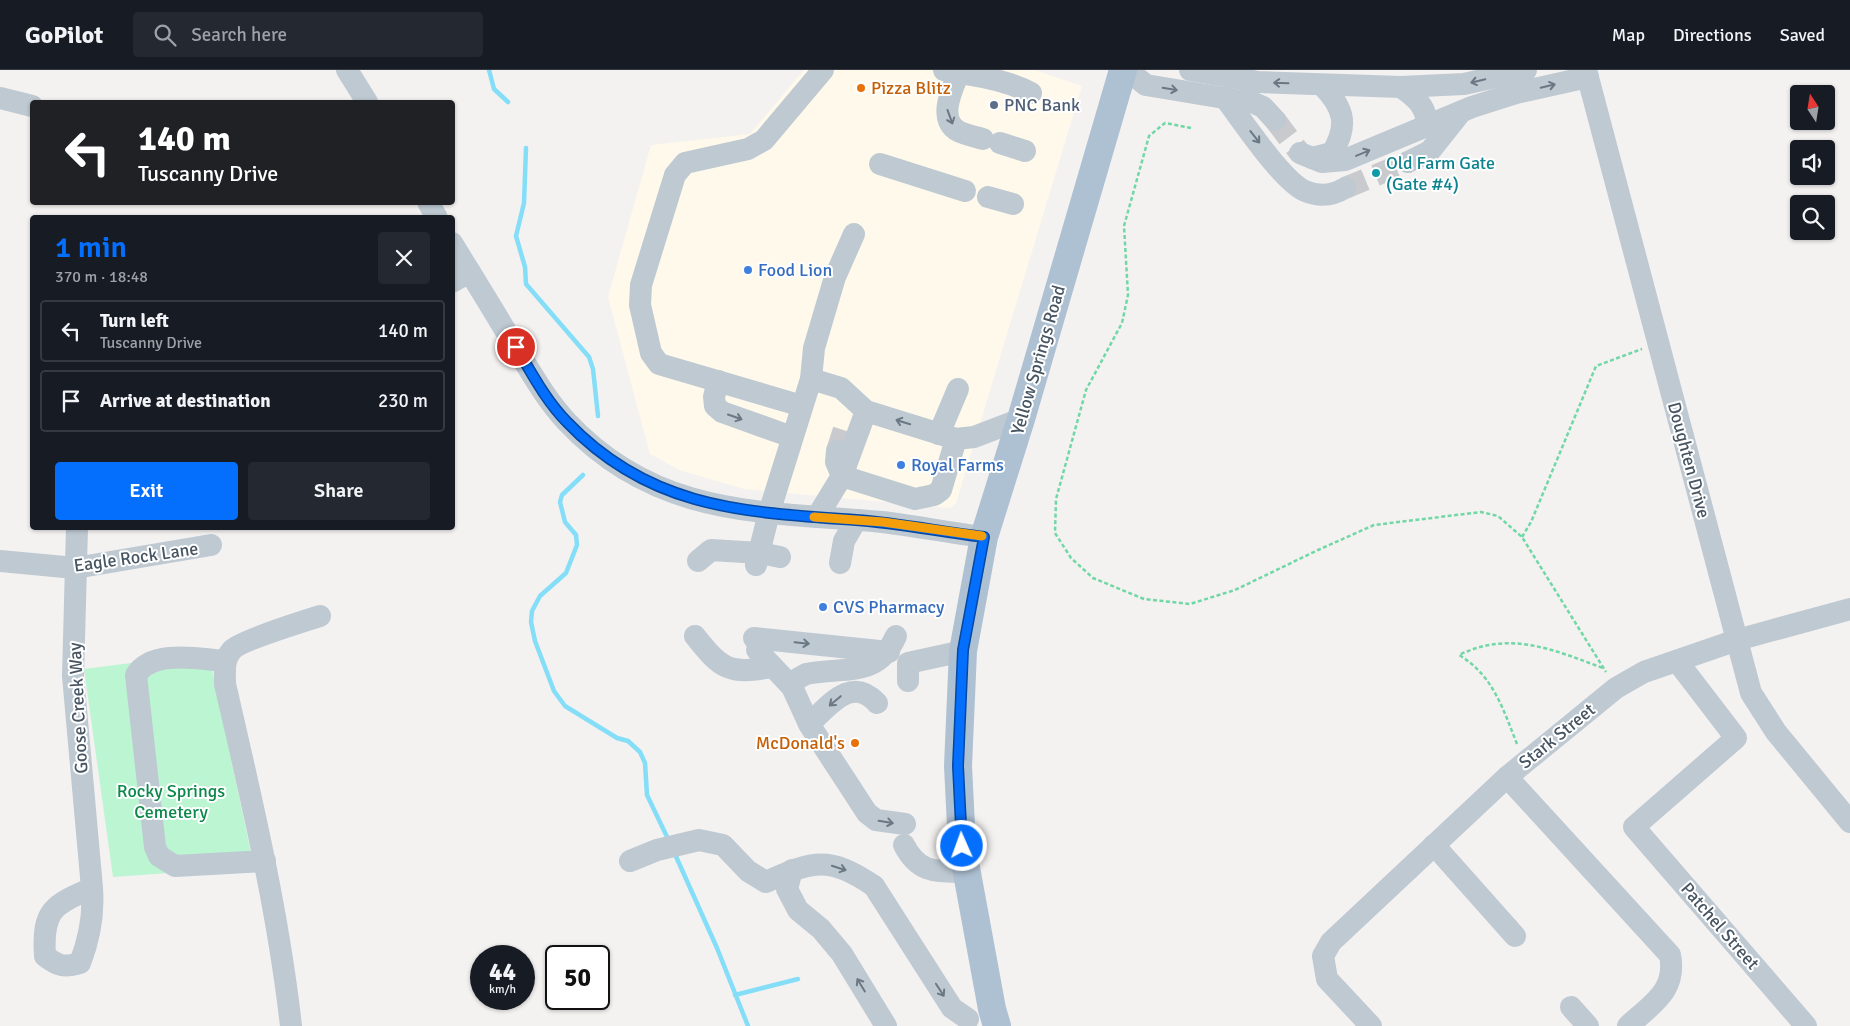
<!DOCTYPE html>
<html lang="en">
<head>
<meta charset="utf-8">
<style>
  body { margin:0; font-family:Signika,sans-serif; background:#242831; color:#f1f3f6; height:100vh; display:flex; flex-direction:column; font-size:19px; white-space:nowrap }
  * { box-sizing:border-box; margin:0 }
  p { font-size:16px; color:#9ea1a6 }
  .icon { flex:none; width:28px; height:28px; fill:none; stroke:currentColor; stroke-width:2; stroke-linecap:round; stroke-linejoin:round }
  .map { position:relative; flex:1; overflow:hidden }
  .sheet { position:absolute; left:30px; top:145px; width:425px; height:315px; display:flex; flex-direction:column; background:#171b24; border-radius:5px; box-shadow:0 1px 4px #0004 }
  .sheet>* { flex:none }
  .hud { position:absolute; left:30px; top:30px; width:425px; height:105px; border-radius:5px; box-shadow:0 1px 4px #0004; background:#202124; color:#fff; overflow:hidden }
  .needle { width:32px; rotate:348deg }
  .controls { position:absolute; left:1790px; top:15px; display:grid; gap:10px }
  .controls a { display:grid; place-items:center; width:45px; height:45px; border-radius:5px; background:#171b24; box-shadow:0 1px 4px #0004; font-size:25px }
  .speed { position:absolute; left:470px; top:875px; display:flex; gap:10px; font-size:25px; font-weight:700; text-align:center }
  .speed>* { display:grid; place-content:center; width:65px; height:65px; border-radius:50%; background:#171b24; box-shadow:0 1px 4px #0004; line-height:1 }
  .speed small { font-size:12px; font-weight:400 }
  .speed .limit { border:2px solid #111; border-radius:8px; background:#fff; color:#111 }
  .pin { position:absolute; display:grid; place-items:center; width:42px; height:42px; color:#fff; margin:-21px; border:2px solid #fff; border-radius:50%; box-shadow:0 1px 5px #0007 }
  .me { position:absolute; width:55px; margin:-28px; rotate:358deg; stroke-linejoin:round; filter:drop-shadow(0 0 4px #0008) }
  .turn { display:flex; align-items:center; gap:18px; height:105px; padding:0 25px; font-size:22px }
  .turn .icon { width:65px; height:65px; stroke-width:2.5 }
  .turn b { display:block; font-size:35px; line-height:42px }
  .round { display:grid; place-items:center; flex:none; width:52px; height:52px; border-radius:5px; background:#242831 }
  .summary { display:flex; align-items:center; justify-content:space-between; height:85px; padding:0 25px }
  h1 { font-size:30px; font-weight:600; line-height:38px; color:#046ffc }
  .button { display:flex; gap:10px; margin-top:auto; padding:10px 25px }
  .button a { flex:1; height:58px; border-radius:5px; background:#046ffc; color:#fff; font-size:20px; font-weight:600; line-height:58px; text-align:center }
  .button a+a { background:#242831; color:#f1f3f6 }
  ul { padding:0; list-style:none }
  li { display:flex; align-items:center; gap:15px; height:62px; margin:0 10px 8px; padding:0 15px; border:2px solid #363941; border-radius:5px }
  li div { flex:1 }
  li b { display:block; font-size:19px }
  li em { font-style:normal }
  header { display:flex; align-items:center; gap:30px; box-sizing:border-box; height:70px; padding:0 25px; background:#171b24; border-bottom:1px solid #363941 }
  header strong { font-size:24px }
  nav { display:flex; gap:28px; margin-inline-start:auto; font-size:18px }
  .search { width:350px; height:45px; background:#242831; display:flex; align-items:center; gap:12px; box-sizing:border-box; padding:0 18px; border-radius:5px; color:#9ea1a6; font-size:19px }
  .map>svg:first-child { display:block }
</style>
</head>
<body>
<header>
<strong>GoPilot</strong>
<div class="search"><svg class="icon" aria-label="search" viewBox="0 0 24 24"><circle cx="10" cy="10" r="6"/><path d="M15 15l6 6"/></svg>Search here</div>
<nav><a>Map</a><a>Directions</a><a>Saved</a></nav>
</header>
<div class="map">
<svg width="1850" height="956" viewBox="0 0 1850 956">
  <rect width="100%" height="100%" fill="#f4f1f1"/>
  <!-- commercial -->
  <path fill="#fef9eb" d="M804 0H1035L1082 16 956 433 950 438 744 419 679 400 650 384 608 227 651 75 750 64Z"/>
  <!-- green -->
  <path fill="#bcf5d2" d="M158 581H208L254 797 113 807 84 599 131 593Z"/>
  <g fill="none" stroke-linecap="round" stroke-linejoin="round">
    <!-- stream -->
    <g stroke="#85def7" stroke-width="4.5">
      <path d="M489 0 494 19 508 32"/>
      <path d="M526 78 524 133 516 166 525 197 526 214 589 287 593 299 598 346"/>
      <path d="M583 405 562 425 560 432 565 452 576 465 577 475 566 503 540 526 532 541 531 552 535 571 554 621 565 636 617 668 628 671 640 682 645 693 647 725 669 771"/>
      <path d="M674 782 717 878 748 956"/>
      <path d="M735 925 798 909"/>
    </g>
    <!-- minor-tunnel -->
    <g stroke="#c9cacd" stroke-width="22" stroke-dasharray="22 11" stroke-linecap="butt">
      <path d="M1275 50 1300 83"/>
      <path d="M1345 118 1408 92"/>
      <path d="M837 381 845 356"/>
    </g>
    <!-- path -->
    <g stroke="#70d8a5" stroke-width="2.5" stroke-dasharray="4 2.5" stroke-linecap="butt">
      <path d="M1191 58 1165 53 1149 66 1124 156 1128 225 1122 253 1086 320 1056 429 1055 463 1071 488 1093 508 1144 529 1190 534 1235 520 1318 480 1374 455 1481 442 1498 446 1522 467 1606 602"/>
      <path d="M1522 467 1531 452 1596 296 1642 279"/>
      <path d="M1517 674C1503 639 1493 605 1459 585 1510 560 1554 580 1603 598"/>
    </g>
    <!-- minor -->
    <g stroke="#bec9d2" stroke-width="22">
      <path d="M347 0 367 32"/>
      <path d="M944 0C956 4 960 3 971 5 990 8 1014 14 1031 23"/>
      <path d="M1127 0 1146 15 1254 33 1263 37 1275 50"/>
      <path d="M1190 0 1258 12 1401 17 1464 14 1526 0"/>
      <path d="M1586 0 1751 623 1776 662 1850 752"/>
      <path d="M958 5C951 21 937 52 960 62 967 65 976 67 983 69"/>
      <path d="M1401 17C1415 27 1424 34 1427 51L1423 57"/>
      <path d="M0 28 32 36"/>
      <path d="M1225 28C1242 50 1282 111 1305 121 1319 127 1332 126 1345 118"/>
      <path d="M1000 73 1025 81"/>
      <path d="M1300 83 1322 92 1345 90 1472 37 1516 23 1588 7"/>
      <path d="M1312 88 1332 83C1349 55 1344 38 1322 15"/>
      <path d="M1408 92 1430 81 1461 42"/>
      <path d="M880 94 965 121"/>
      <path d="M988 127 1013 134"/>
      <path d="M428 132 437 148"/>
      <path d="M452 173C474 209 496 244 517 280 532 304 547 331 567 352 657 448 762 441 882 452 916 456 950 463 984 467"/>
      <path d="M452 212 470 202"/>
      <path d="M811 309 841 318 866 341 956 369 974 367 1021 349"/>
      <path d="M718 311 714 327 715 336 722 342 792 367"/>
      <path d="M802 336 659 294 651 283 640 235 641 215 675 105 685 93 748 79 764 70 823 0"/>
      <path d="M939 364 958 319"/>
      <path d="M837 381 836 392 842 406 915 429 934 425 941 420 956 369"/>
      <path d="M817 447 842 406 866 341"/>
      <path d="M77 458 73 606 92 818C94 844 89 870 80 893 64 898 58 896 45 886 42 840 53 835 92 818"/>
      <path d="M0 491 75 498 211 475"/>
      <path d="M698 491 711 480 760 483 780 487"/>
      <path d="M840 493 844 471 856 450"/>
      <path d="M756 495 769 443 811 309 814 278 835 207 854 164"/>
      <path d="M695 566C721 599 729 605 772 597"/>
      <path d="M754 568 889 582"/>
      <path d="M757 580 792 617 809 654"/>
      <path d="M225 591C199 589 152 579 136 605L155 777 159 786 175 796 265 791"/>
      <path d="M1677 591 1736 668 1634 757 1806 956"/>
      <path d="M908 611V593L963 581"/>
      <path d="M792 617 797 609 806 604C845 596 877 609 896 566"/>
      <path d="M877 633C851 605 829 636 809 654L867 743 876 750 905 754"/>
      <path d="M1507 707 1670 885C1677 921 1652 934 1628 956"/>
      <path d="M904 775C919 804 936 801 966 802"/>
      <path d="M1434 775 1515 866"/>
      <path d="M630 791 657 780 699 770 723 775 748 801 766 812C814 790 829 786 874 816L952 938 968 949"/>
      <path d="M792 800 787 819 798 840 821 859 842 884 886 956"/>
      <path d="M1571 937 1588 956"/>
      <path d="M291 956C278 840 251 727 225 614 225 602 223 590 232 580 240 571 304 551 320 546"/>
      <path d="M1371 956 1327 909 1323 886 1331 872 1507 707 1616 618 1644 602 1737 570 1850 539"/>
    </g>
    <!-- major -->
    <path stroke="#aec1d3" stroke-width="28" d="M997 956 992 939 962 776 958 696 963 581 984 467 1021 349 1123 0"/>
  </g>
  <!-- one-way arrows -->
  <defs><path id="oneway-shaft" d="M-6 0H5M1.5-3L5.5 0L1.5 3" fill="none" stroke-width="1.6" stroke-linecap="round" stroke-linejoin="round" transform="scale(1.25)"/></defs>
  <g stroke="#6b7884">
    <use href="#oneway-shaft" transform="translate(1478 11) rotate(167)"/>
    <use href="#oneway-shaft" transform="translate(1281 13) rotate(-178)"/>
    <use href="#oneway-shaft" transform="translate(1548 16) rotate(-13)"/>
    <use href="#oneway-shaft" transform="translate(1170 19) rotate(9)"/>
    <use href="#oneway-shaft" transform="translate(950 47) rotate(70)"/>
    <use href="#oneway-shaft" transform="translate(1255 67) rotate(52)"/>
    <use href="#oneway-shaft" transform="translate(1363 83) rotate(-23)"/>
    <use href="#oneway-shaft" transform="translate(735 347) rotate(19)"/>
    <use href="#oneway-shaft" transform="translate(903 352) rotate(-163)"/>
    <use href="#oneway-shaft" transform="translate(802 573) rotate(6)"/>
    <use href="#oneway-shaft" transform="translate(835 631) rotate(140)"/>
    <use href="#oneway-shaft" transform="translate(886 752) rotate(9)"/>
    <use href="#oneway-shaft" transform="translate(839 798) rotate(18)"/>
    <use href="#oneway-shaft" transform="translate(861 915) rotate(-121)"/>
    <use href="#oneway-shaft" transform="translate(940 920) rotate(57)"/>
  </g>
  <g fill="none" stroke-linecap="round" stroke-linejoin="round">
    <!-- route casing -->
    <g stroke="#0348a4" stroke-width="12">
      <path id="route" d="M516 277C531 302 546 331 567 352 650 439 744 442 856 450 899 453 941 462 984 467L963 580 958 696 962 776"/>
    </g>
    <!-- route -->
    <use href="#route" stroke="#046ffc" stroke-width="9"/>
    <!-- slow -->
    <path stroke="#f59e0b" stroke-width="9" d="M814 447 883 452 982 466"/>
  </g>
  <!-- markers -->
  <g fill="#e8710a" stroke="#fff" stroke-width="2">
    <circle cx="861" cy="18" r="5"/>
    <circle cx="855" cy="673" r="5"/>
  </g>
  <circle fill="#5c6f8a" stroke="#fff" stroke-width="2" cx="994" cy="35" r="5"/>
  <circle fill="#0f9aa8" stroke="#fff" stroke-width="2" cx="1376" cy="103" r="5"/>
  <g fill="#3f7fe0" stroke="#fff" stroke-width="2">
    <circle cx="748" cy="200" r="5"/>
    <circle cx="901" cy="395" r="5"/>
    <circle cx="823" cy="537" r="5"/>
  </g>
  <g text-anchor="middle" stroke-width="4" stroke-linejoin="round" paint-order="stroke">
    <!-- food labels -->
    <g font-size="18" fill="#c56008" stroke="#fff" text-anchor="start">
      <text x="871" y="24">Pizza Blitz</text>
      <text x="845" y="679" text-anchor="end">McDonald's</text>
    </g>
    <!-- service labels -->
    <g font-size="18" fill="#4e5e75" stroke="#fff" text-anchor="start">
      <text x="1004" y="41">PNC Bank</text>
    </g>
    <!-- culture labels -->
    <g font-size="18" fill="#0d838f" stroke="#fff" text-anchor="start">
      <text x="1386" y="99">Old Farm Gate<tspan x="1386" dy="21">(Gate #4)</tspan></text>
    </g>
    <!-- shop labels -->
    <g font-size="18" fill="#366cbe" stroke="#fff" text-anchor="start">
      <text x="758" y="206">Food Lion</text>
      <text x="911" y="401">Royal Farms</text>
      <text x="833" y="543">CVS Pharmacy</text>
    </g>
    <!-- street labels -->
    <g font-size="18" fill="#475562" stroke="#fff">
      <text transform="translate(1038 290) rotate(-74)" y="6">Yellow Springs Road</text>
      <text transform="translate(1689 390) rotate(75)" y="6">Doughten Drive</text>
      <text transform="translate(136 487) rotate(-8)" y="6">Eagle Rock Lane</text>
      <text transform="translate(78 638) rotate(-93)" y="6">Goose Creek Way</text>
      <text transform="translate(1557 666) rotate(-39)" y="6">Stark Street</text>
      <text transform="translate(1720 856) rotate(49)" y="6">Patchel Street</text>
    </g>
    <!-- park labels -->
    <g font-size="18" fill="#0c884b" stroke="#fff">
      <text x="171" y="727">Rocky Springs<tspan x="171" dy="21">Cemetery</tspan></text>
    </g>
  </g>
</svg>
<div class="controls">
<a><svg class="needle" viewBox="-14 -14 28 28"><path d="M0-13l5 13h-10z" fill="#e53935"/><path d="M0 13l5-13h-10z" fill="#9ea1a6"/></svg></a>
<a><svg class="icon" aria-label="sound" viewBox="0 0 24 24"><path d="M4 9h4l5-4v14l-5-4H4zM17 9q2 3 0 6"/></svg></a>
<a><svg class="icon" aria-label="search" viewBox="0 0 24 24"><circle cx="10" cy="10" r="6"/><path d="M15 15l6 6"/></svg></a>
</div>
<div class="speed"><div>44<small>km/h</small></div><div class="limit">50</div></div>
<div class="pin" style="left:516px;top:277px;background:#d93025"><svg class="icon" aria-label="arrive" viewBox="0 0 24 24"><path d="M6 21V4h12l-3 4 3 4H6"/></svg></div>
<svg class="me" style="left:962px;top:776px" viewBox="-20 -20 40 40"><circle r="17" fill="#046ffc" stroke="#fff" stroke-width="3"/><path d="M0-11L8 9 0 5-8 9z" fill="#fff"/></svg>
<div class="hud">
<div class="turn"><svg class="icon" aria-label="left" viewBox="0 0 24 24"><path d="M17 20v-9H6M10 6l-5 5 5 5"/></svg><div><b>140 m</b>Tuscanny Drive</div></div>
</div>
<section class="sheet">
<div class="summary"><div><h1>1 min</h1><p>370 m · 18:48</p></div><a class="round"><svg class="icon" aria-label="close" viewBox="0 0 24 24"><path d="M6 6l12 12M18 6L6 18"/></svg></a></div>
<ul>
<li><svg class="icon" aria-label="left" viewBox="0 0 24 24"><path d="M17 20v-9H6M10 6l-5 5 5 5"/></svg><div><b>Turn left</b><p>Tuscanny Drive</p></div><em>140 m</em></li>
<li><svg class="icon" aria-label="arrive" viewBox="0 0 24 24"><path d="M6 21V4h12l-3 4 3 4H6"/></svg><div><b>Arrive at destination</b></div><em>230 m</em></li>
</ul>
<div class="button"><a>Exit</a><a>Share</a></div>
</section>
</div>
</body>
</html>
